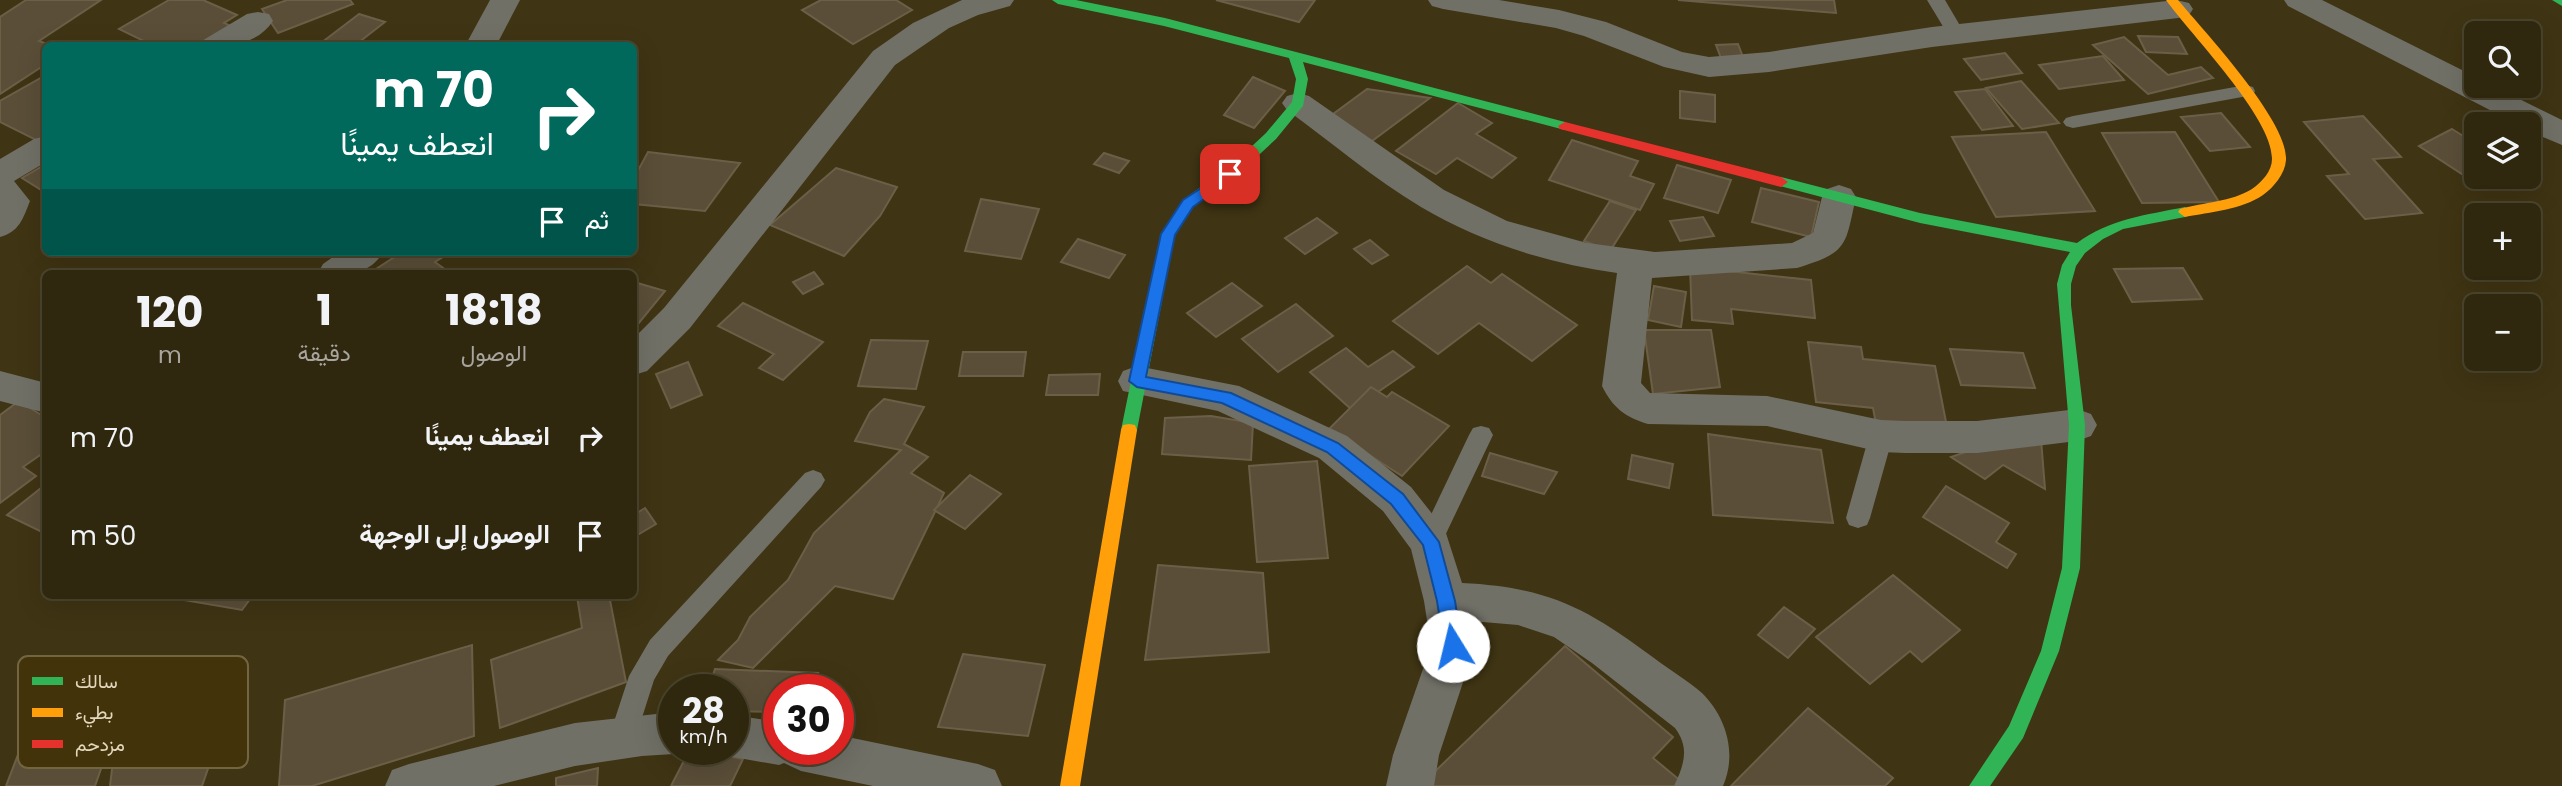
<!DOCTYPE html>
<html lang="ar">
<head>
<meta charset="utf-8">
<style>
  body { margin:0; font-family:Poppins,Vazirmatn,sans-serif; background:#3b331c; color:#f1f3f6; direction:rtl; height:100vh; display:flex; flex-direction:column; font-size:26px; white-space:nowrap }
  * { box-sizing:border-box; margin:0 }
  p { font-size:23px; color:#a7a59e }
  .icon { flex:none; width:38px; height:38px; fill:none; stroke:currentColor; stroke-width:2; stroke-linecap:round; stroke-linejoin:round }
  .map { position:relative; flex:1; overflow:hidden; direction:ltr }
  .sheet { position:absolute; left:42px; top:270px; width:595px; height:329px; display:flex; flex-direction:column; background:#2f270e; border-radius:10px; box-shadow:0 7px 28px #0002,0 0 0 2px #4a442e; direction:rtl }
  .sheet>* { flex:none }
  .banner { position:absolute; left:42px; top:42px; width:595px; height:214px; border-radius:10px; box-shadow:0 7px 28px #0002,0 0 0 2px #4a442e; direction:rtl; background:#00695c; color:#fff; overflow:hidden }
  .controls { position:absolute; left:2464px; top:21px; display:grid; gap:14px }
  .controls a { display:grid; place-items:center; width:77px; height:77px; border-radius:10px; background:#2f270e; box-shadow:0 7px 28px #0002,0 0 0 2px #4a442e; font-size:35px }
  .speed { position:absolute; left:658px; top:674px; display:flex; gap:14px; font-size:35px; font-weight:700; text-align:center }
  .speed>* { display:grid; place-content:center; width:91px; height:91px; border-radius:50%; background:#2f270e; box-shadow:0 7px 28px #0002,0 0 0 2px #4a442e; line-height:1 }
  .speed small { font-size:18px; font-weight:400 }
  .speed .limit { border:10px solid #d22; background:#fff; color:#111 }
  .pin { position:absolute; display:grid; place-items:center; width:60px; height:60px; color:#fff; margin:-30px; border-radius:14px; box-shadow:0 4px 10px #0006 }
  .me { position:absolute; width:77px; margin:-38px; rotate:351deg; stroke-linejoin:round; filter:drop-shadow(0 0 5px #0008) }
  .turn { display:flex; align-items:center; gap:24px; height:147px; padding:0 28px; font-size:32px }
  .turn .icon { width:91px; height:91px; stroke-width:2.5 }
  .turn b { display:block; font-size:49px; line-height:60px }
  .then { display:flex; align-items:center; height:66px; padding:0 28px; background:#0003; gap:14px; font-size:26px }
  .eta { display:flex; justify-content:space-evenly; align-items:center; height:119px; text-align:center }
  .eta b { font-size:42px; font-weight:700; line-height:49px }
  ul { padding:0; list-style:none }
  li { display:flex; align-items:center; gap:21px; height:98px; padding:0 28px }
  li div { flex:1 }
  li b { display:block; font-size:26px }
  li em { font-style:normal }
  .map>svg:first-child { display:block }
</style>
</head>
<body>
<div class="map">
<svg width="2562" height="786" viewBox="0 0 2562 786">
  <rect width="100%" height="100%" fill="#3f3413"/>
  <!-- building -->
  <g fill="#5a4e38" stroke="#6c5f48" stroke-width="2">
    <path d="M26 0H101L39 41 52 46H46V64L0 94V17Z"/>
    <path d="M169 0H203L237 15 224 23 245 33 225 46 205 40 195 46H143L148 43 119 29Z"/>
    <path d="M287 0H350L353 4 278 33 262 9Z"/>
    <path d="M821 0H896L912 10 853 44 802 10Z"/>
    <path d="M1216 0H1315L1299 22Z"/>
    <path d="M1678 0H1834L1836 13Z"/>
    <path d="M359 14 385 22 354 46H317Z"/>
    <path d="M2138 36 2178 37 2187 54 2146 52Z"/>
    <path d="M2124 37 2168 75 2201 67 2213 78 2148 94 2093 45Z"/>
    <path d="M1738 44 1743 57 1721 58 1716 45Z"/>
    <path d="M2005 53 2022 73 1981 80 1964 59Z"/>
    <path d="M2103 56 2124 80 2059 89 2039 65Z"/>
    <path d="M46 75V137L38 141 0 122V101Z"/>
    <path d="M1253 77 1285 91 1254 128 1224 115Z"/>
    <path d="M2021 81 2059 123 2022 129 1986 88Z"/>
    <path d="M1367 89 1430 98 1368 144 1329 117Z"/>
    <path d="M1985 89 2013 126 1982 130 1955 92Z"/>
    <path d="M1680 91 1715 95V122L1680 118Z"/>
    <path d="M1458 103 1492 123 1476 134 1516 158 1492 178 1457 158 1436 174 1396 151Z"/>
    <path d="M2221 113 2250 147 2210 151 2181 117Z"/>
    <path d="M2363 116 2401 157 2373 159 2422 213 2365 219 2327 176 2349 174 2304 122Z"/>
    <path d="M2452 129 2476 144V177H2510L2485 189 2419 146Z"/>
    <path d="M2046 132 2095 211 1996 217 1952 137Z"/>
    <path d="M2175 132 2219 202 2142 203 2102 133Z"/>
    <path d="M1572 140 1638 161 1630 176 1654 184 1640 210 1549 180Z"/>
    <path d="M648 152 740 163 705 211 634 204V178Z"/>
    <path d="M1104 153 1129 161 1119 173 1094 164Z"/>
    <path d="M46 164V193L22 178Z"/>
    <path d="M1677 165 1731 180 1718 213 1664 198Z"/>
    <path d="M836 168 897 187 880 216 844 256 770 225Z"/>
    <path d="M1761 188 1819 202 1811 237 1752 222Z"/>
    <path d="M981 199 1039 209 1021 259 965 251Z"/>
    <path d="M1610 201 1636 210 1610 251 1584 241Z"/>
    <path d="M1703 217 1714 236 1680 241 1670 221Z"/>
    <path d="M1317 218 1337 233 1305 254 1285 238Z"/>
    <path d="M1078 239 1125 255 1109 278 1061 262Z"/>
    <path d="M1370 240 1388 255 1372 264 1354 249Z"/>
    <path d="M402 252H451L435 262 450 273H370Z"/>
    <path d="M1467 266 1491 283 1502 274 1577 325 1532 361 1479 323 1438 354 1393 321Z"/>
    <path d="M1690 267 1811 280 1815 318 1731 309 1733 324 1692 320Z"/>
    <path d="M2183 268 2202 299 2132 302 2114 269Z"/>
    <path d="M814 272 823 284 803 294 793 282Z"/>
    <path d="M634 282 665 291 634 329Z"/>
    <path d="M1232 283 1262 306 1216 337 1187 313Z"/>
    <path d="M1654 286 1686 292 1681 327 1648 320Z"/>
    <path d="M743 303 823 342 783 380 759 368 774 354 718 326Z"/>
    <path d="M1296 304 1333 336 1278 372 1242 339Z"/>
    <path d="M1644 330H1711L1720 387 1653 394Z"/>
    <path d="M871 340 928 341 916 389 858 386Z"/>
    <path d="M1808 342 1861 347 1863 359 1935 366 1948 432 1876 424 1873 408 1816 402Z"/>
    <path d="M1346 348 1368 367 1393 351 1414 367 1352 410 1310 372Z"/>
    <path d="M1950 349 2023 353 2035 388 1961 385Z"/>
    <path d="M963 352H1026L1023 376H959Z"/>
    <path d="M688 362 702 395 671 408 656 374Z"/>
    <path d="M1100 374 1098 395H1046L1049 375Z"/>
    <path d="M1371 387 1387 397 1392 392 1449 426 1402 476 1329 429Z"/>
    <path d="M884 399 924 407 904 444 928 457 911 473 944 493 893 599 835 586 753 668 718 660 738 640 750 617 788 580 814 533 901 450 855 441 870 412Z"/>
    <path d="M19 401 46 418V451L23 467 36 476 0 503V415Z"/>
    <path d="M1211 416 1253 423 1251 460 1162 454 1165 418Z"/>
    <path d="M1708 434 1821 450 1833 523 1713 515Z"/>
    <path d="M2015 435 2041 439 2045 489 2003 465 1985 479 1951 457Z"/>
    <path d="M1490 453 1557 472 1544 494 1482 476Z"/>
    <path d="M1632 455 1673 464 1669 488 1628 479Z"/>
    <path d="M1317 461 1328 558 1257 562 1249 466Z"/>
    <path d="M970 475 1001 494 965 529 934 510Z"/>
    <path d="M46 484V534L7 515Z"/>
    <path d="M1946 486 2009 523 1996 542 2016 554 2007 568 1923 517Z"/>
    <path d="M645 508 656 524 634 537V515Z"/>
    <path d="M1158 565 1263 573 1269 652 1145 660Z"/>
    <path d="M1893 575 1960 630 1922 662 1910 651 1870 684 1816 637Z"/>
    <path d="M155 595H253L242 610Z"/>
    <path d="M581 595H609L626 682 500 728 491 660 582 628 577 596Z"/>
    <path d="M1784 607 1815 629 1788 658 1758 635Z"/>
    <path d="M472 645 474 736 312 786H279L285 700Z"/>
    <path d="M1565 646 1673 737 1653 758 1682 782 1678 786H1429L1424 782Z"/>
    <path d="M963 654 1045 665 1028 736 938 727Z"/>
    <path d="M715 669 818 673 813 690H779V712L733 711V690H708Z"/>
    <path d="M229 708 202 786H110L115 744Z"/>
    <path d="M1808 708 1893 778 1885 786H1731Z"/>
    <path d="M117 723 95 786H6L24 739Z"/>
    <path d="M690 749 743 759 730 786H671Z"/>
    <path d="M598 768 597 786H556V778Z"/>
  </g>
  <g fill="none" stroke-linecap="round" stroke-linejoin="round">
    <!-- lane -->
    <g fill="#717067" fill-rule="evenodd">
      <path d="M1927 0H1945L1965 34 1962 38H1950Z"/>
      <path d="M2246 85 2253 87 2255 91 2253 95 2073 128 2066 126 2063 122 2066 118 2073 116Z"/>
      <path d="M1481 426 1489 428 1493 435 1442 542 1439 549 1430 552 1421 549 1418 542 1469 435 1473 428Z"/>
      <path d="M1881 427 1889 429 1893 436 1870 518 1867 525 1858 528 1849 525 1846 518 1869 436 1873 429Z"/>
      <path d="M813 470 821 473 825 480 821 487 668 656 654 680 633 746 623 750 613 746 609 737 629 676 650 640 805 473Z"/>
    </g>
    <!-- street -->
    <g fill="#717067" fill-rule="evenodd">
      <path d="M490 0H520L496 46H465Z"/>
      <path d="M962 0H1014L1010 6 978 15 949 28 895 65 690 328 647 371 634 375V338L664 308 873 51 913 23Z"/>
      <path d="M1428 0H1499L1559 10 1606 22 1682 52 1709 57 1769 52 1932 27 2176 0 2189 3 2193 9 2189 15 2178 18 1932 47 1769 72 1709 77 1664 67 1584 36 1556 28 1443 9 1432 6Z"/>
      <path d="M2284 0H2322L2476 77V86H2493L2562 120V145L2529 131V124H2517L2288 6Z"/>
      <path d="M258 12 269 14 273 21C256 46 228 46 201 46L205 39 247 14Z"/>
      <path d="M1298 93 1309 96 1444 190 1507 221 1587 243 1655 252 1792 243 1813 233 1822 197 1827 189 1839 185 1851 189 1856 197C1845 246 1849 252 1797 268L1652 278 1641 383 1650 393 1767 396 1881 420 1905 421H1977L2077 409 2091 414 2097 425 2091 436 2077 441 1977 453H1905L1881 452 1767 426 1648 424C1625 417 1613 408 1602 386L1617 273C1549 264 1480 242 1421 207 1374 179 1331 142 1287 110L1282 103 1287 96Z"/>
      <path d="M46 136V162L14 181 30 201C23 219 19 232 0 237V159L34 139Z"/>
      <path d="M340 252H383C368 278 344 273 318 273L323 264Z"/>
      <path d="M1137 366 1239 386 1347 436 1411 487 1445 530 1462 583C1548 587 1587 608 1654 658 1670 670 1687 680 1702 693 1727 718 1737 754 1723 786H1674C1684 765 1690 748 1675 728L1592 663 1554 637 1518 625 1471 621 1475 646 1439 755 1434 786H1386L1393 755 1431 646 1424 601 1411 549 1383 511 1319 458 1218 411 1123 391 1118 381 1123 371Z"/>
      <path d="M0 371 46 383V413L0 401Z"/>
      <path d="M674 712V749H688L674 754 642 756 575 766 494 786H385L392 770 409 764 575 723Z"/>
      <path d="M733 715 779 722V749H838V735L978 764 995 770 1002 786H873L801 771 784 763 779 765 733 757 716 749H733Z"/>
    </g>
    <!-- fast -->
    <g fill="#30b455" fill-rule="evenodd">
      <path d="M1052 0H1076L1165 18 1565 122 1572 126 1565 130 1303 62 1308 79 1303 106 1276 139 1246 167 1193 206 1175 234 1137 430 1135 435H1123L1121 430 1161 234 1183 200 1236 161 1266 133 1292 102 1296 79 1289 58 1164 26 1058 4Z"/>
      <path d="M2552 0H2562V6Z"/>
      <path d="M1781 177 1920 213 2077 243C2109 219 2146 215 2185 207L2192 212 2185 217 2123 229 2103 239 2085 253 2076 266 2071 284V305L2085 425 2080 568 2059 651 2023 738 1990 786H1969L2009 726 2041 651 2062 568 2069 425 2057 284 2062 265 2070 252 1920 223 1776 185 1774 182Z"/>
    </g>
    <!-- slow -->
    <g fill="#ff9f0a" fill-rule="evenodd">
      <path d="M2166 0H2178C2204 31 2289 122 2286 160 2285 174 2274 187 2263 195 2241 210 2210 212 2185 217L2178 212 2180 209C2204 202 2231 202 2252 189 2262 182 2272 171 2272 159 2273 118 2191 35 2166 0Z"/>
      <path d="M1129 424 1135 425 1137 430 1080 786H1060L1121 430 1123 425Z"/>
    </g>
    <!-- jam -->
    <path fill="#e5322d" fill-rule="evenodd" d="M1565 122 1781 177 1788 182 1781 187 1560 129 1558 126Z"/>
  </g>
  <!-- route -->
  <path fill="#1a73e8" stroke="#114b97" stroke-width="2" d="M1230 169 1235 170V177L1193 207 1175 235 1146 377 1231 393 1338 443 1403 494 1439 542 1455 601 1462 646 1460 652 1453 654 1447 652 1444 646 1437 601 1423 545 1391 504 1327 452 1222 403 1137 387 1129 381 1161 234 1183 200Z"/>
  <!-- legend -->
  <rect x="18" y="656" width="230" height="112" rx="10" fill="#43330a" stroke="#736540" stroke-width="2"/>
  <rect x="32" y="677" width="31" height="8" fill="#30b455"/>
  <rect x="32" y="708" width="31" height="9" fill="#ff9f0a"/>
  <rect x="32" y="740" width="31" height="8" fill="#e5322d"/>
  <g font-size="19" fill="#e3d8bd">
    <text x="75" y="688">سالك</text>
    <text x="75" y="719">بطيء</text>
    <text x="75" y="751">مزدحم</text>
  </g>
</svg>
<div class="controls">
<a><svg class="icon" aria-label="search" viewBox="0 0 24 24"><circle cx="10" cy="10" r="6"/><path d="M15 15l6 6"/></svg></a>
<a><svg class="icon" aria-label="layers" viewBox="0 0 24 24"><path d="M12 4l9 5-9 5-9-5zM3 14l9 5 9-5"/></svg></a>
<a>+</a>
<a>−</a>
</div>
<div class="speed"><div>28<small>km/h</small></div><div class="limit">30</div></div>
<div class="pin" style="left:1230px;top:174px;background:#d93025"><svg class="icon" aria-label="arrive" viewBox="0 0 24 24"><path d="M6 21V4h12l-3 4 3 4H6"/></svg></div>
<svg class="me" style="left:1453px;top:646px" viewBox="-20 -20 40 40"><circle r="19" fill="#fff"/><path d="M0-13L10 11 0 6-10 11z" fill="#1a73e8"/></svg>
<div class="banner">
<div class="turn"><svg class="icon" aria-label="right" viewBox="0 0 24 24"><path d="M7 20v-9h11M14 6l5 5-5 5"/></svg><div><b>70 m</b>انعطف يمينًا</div></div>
<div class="then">ثم<svg class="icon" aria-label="arrive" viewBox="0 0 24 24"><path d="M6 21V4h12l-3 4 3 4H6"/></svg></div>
</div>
<section class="sheet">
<div class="eta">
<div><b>18:18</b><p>الوصول</p></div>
<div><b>1</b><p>دقيقة</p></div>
<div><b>120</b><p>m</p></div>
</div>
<ul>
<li><svg class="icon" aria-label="right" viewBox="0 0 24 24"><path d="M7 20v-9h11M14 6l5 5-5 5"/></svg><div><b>انعطف يمينًا</b></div><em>70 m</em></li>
<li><svg class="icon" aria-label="arrive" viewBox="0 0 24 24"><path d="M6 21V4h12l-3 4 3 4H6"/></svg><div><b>الوصول إلى الوجهة</b></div><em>50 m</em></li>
</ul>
</section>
</div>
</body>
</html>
